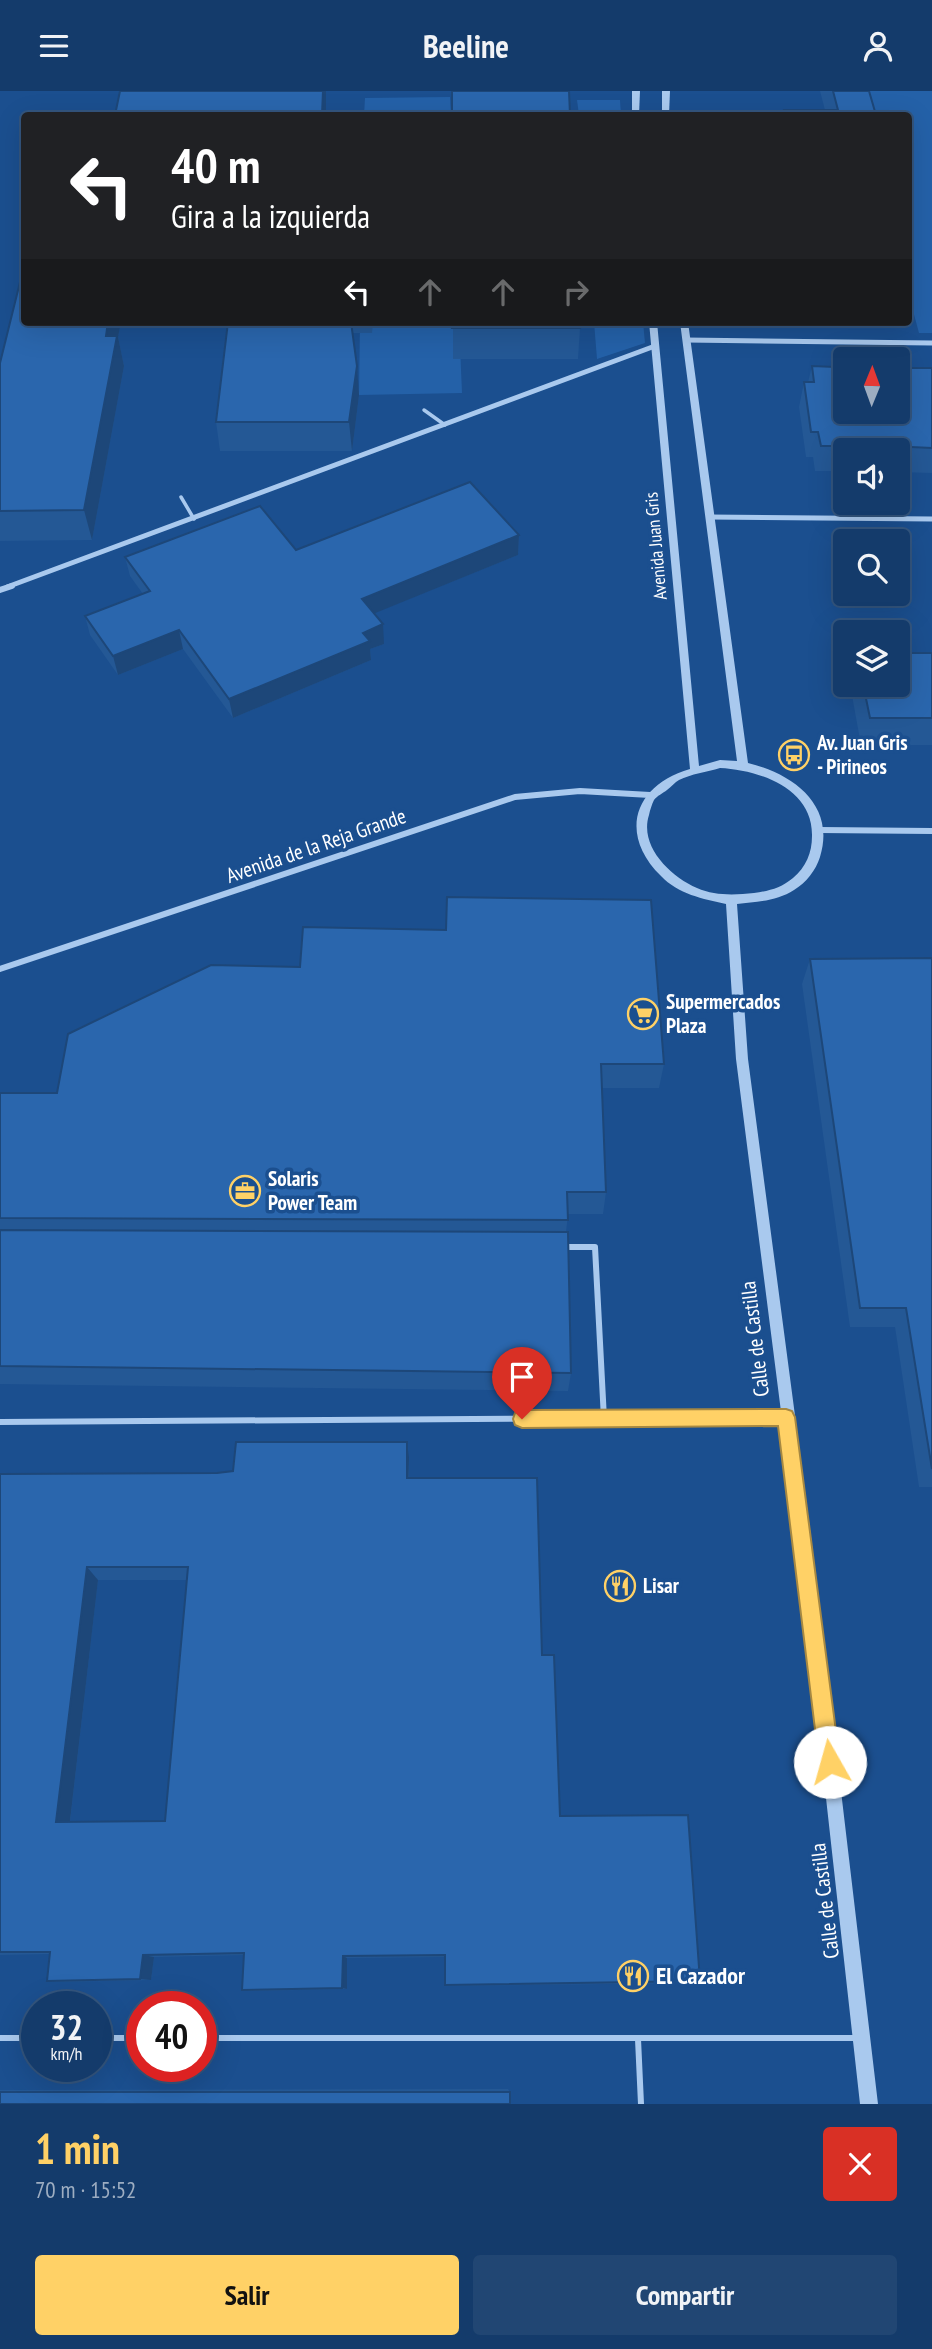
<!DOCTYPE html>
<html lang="es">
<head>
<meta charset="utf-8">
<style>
  body { margin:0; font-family:"PT Sans Narrow",sans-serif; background:#214673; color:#f1f3f6; height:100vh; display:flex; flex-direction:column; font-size:26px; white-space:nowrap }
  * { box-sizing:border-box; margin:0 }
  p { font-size:23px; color:#9dadc1 }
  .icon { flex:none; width:38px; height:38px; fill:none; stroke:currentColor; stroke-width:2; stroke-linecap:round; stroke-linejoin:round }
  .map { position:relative; height:2013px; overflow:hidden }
  .side { display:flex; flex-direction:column; background:#143b6b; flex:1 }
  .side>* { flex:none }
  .hud { position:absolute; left:21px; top:21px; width:891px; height:214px; border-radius:7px; box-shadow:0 7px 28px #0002,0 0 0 2px #33557e; background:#202124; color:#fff; overflow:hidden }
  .needle { width:46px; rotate:1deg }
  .tools { position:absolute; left:833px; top:256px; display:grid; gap:14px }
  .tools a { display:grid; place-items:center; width:77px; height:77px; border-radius:7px; background:#143b6b; box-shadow:0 7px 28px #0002,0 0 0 2px #33557e; font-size:35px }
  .speed { position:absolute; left:21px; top:1900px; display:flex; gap:14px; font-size:35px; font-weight:700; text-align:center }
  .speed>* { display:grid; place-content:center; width:91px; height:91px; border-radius:50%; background:#143b6b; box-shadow:0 7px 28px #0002,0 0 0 2px #33557e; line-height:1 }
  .speed small { font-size:18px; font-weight:400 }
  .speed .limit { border:10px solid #d22; background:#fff; color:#111 }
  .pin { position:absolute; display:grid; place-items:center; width:60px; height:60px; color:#fff; margin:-72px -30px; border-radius:50% 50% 50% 0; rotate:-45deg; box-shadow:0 0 7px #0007 }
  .pin .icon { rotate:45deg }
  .me { position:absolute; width:77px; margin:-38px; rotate:353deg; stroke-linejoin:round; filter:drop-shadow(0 0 5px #0008) }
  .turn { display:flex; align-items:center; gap:24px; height:147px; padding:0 35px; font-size:32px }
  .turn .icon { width:91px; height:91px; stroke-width:2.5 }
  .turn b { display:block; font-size:49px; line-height:60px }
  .lanes { display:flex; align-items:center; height:66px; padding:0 35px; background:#0003; justify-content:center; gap:35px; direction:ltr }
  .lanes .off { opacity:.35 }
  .round { display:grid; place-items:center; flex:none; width:74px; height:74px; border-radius:7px; background:#214673 }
  .overview { display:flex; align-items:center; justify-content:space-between; height:119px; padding:0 35px }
  h1 { font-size:42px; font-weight:800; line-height:52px; color:#ffd166 }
  .primary-button { display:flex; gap:14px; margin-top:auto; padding:14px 35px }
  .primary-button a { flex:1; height:80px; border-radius:7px; background:#ffd166; color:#111; font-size:28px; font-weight:800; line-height:80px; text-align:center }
  .primary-button a+a { background:#214673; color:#f1f3f6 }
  header { display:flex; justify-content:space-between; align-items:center; height:91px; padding:0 35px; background:#143b6b; font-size:32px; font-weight:800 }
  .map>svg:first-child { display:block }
</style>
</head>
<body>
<header><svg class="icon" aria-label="menu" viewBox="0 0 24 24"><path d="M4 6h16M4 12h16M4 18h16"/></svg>Beeline<svg class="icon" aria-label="person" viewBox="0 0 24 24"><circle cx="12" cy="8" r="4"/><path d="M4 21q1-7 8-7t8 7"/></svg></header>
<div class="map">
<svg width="932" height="2013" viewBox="0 0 932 2013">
  <rect width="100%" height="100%" fill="#1b4f8f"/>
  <!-- green -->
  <g fill="#2461a8">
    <path d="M857 0H932V242H919L908 201V24H864Z"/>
    <path d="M450 6 451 24H364L365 7Z"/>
    <path d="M577 9H620L621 24H579Z"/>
    <path d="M360 231H459L462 302 359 304Z"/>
    <path d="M594 231H643L645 252 597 268Z"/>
  </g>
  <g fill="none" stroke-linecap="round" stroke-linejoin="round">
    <!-- service-far1 -->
    <g stroke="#a9c9ee" stroke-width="3.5">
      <path d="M424 319 445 334"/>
      <path d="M181 406 194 428"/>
    </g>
    <!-- service -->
    <g stroke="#a9c9ee" stroke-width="6">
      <path d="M564 1156H595L604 1328"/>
      <path d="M0 1331 786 1326"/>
      <path d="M0 1947H37"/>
      <path d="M96 1947H142"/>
      <path d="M201 1947H859"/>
      <path d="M638 1948 641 2013"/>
    </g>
    <!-- minor-far1 -->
    <g stroke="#a9c9ee" stroke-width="5">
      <path d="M686 249 932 252"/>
      <path d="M709 426 932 428"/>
      <path d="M7 496 655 255"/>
    </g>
    <!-- minor -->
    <g stroke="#a9c9ee" stroke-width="6">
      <path d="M0 499 12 495"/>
      <path d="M819 739 932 740"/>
      <path d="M0 878 515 706 580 700 650 704"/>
    </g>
    <!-- tertiary -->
    <g fill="#a9c9ee" fill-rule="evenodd">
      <path d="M632 0H640L639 24H632Z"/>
      <path d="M662 0H670L669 24H662Z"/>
      <path d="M649 231H657L699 675 720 669 737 670 680 231H688L748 672C793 683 836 714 820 766 816 779 806 792 794 799 777 810 756 811 737 813L748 968 811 1446 878 2013H860L797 1446 736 968 726 813C703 808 678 803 661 785 618 743 634 694 690 678ZM720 677C759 679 813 697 812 745 812 762 806 776 793 787 781 797 769 800 754 802 735 804 715 805 697 797 670 785 639 755 649 724 650 719 652 713 654 709 657 705 663 702 667 699 671 696 675 691 679 689 691 683 707 681 720 677Z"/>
    </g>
  </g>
  <!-- wall -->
  <g fill="#245895" fill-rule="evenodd">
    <path d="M820 0H869L876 24H783L784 19H825Z"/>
    <path d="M908 174H912L908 190Z"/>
    <path d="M24 231H121L118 246 124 275 92 449 0 450V272Z"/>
    <path d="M228 231H373L372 242H353L359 304 352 360H220L216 331Z"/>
    <path d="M453 231 580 237 578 268H453Z"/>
    <path d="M812 275 845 320 932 277V382L898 381V359H845V384H842V380H815L813 366H806L799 316 804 291H808Z"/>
    <path d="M519 444 518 464 374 522 384 553 370 558 371 569 233 627 183 558 118 584 90 544 85 525 143 503 130 485 125 466 296 459Z"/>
    <path d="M932 562V654H861L851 599 852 593H898Z"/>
    <path d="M932 867V1396H919L895 1236H850L802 893 810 868Z"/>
    <path d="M68 943 664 973 659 997H602L606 1101 603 1123H568L566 1141 571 1282 568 1300 0 1293V1002H57Z"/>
    <path d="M409 1367V1387L542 1564 560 1725 700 1890 692 1892 446 1895 445 1866 347 1867V1898L250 1900 242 1899 244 1864 154 1866 151 1889 61 1891 47 1890 50 1863 0 1864V1383L217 1382ZM98 1489H187L165 1730 70 1731Z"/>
    <path d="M508 1998 510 2001 0 2013V1999Z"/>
  </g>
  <!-- shaded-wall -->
  <g fill="#1d4779">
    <path d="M323 0H326V24H322Z"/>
    <path d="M108 231H121L118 246 124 275 92 449 84 419 106 245Z"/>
    <path d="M357 275 359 304 352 360 349 331Z"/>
    <path d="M519 444 518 464 363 527 362 508Z"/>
    <path d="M383 533 384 553 370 558 371 569 233 627 229 608 363 542Z"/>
    <path d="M179 539 183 558 118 584 113 565Z"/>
    <path d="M407 1351 409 1367 408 1403 407 1387Z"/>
    <path d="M87 1476 98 1489 69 1738 56 1731Z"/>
    <path d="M143 1864 154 1866 151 1889 140 1888Z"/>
    <path d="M343 1865 347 1867V1898L342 1897Z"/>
  </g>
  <!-- building -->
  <g fill="#2a66ad" stroke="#1d4779" stroke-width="2" fill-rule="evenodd">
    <path d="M120 0H323L322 24H115Z"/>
    <path d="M452 0H569L570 24H452Z"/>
    <path d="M833 0H869L876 24H785L784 19H838Z"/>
    <path d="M908 158 912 174H908Z"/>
    <path d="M24 175V231H108L106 245H117L84 419 0 420V272Z"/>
    <path d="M228 231H351L357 275 349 331H216Z"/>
    <path d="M453 231H579L580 237H452Z"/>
    <path d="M836 271 845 272V320H898V277H932V357L890 355 891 359H848V355H821L818 341H811L804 291H814L812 275 835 276Z"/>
    <path d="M470 391 519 444 362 508 383 533 363 542 370 550 229 608 179 539 113 565 85 525 150 500 125 466 260 415 296 459Z"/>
    <path d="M898 562H932V627H870L863 593H898Z"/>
    <path d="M447 806 651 809 664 973H601L606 1101H567L568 1129 0 1127V1002H57L68 943 211 874 300 876 303 836 446 839Z"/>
    <path d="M932 867V1378L906 1217H860L810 868Z"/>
    <path d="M0 1139 568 1141 571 1282 0 1275Z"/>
    <path d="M236 1351H407V1387H537L542 1564H554L560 1725 688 1724 700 1890 445 1894V1864L343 1865 342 1897 242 1899 244 1862 143 1864 140 1888 47 1890 50 1861H0V1383L217 1382 233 1380ZM87 1476H188L165 1730 56 1731Z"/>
    <rect x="0" y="2001" width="510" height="12"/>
  </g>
  <!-- route -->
  <path fill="#ffd166" stroke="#a68842" stroke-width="2" d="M786 1318 792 1320 795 1326 840 1671 837 1678 830 1681 822 1678 819 1671 778 1335 522 1337 515 1334 513 1328 515 1322 522 1319Z"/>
  <!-- icons -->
  <defs>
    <g id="bus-ring" transform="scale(1.575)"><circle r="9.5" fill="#1b4f8f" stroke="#ffd166" stroke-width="1.5"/><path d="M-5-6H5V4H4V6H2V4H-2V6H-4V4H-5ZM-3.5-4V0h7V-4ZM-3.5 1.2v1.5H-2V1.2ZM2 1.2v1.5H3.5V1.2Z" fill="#ffd166"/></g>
    <g id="supermarket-ring" transform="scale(1.575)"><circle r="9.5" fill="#1b4f8f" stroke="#ffd166" stroke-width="1.5"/><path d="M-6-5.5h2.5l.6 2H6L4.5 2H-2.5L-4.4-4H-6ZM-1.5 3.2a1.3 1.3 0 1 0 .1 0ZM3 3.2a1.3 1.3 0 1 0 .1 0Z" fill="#ffd166"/></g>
    <g id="office-ring" transform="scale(1.575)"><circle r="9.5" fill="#1b4f8f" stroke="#ffd166" stroke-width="1.5"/><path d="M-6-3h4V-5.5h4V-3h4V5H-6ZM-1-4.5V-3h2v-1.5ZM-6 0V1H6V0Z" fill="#ffd166"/></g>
    <g id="restaurant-ring" transform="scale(1.575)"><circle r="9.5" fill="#1b4f8f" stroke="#ffd166" stroke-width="1.5"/><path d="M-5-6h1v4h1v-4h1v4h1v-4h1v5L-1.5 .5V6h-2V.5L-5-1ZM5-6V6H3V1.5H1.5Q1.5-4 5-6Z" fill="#ffd166"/></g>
  </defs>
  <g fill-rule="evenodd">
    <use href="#bus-ring" x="794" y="664"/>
    <use href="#supermarket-ring" x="643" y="923"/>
    <use href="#office-ring" x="245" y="1100"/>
    <use href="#restaurant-ring" x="620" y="1495"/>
    <use href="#restaurant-ring" x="633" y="1885"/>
  </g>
  <g text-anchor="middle" stroke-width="7" stroke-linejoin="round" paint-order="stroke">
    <!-- far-street labels -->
    <g font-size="18" fill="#fff" stroke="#1b4f8f">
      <text transform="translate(656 455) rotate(-95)" y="6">Avenida Juan Gris</text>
    </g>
    <!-- poi labels -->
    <g font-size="21" font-weight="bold" fill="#fff" stroke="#1b4f8f" text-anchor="start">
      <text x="817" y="659">Av. Juan Gris<tspan x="817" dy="24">- Pirineos</tspan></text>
      <text x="666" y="918">Supermercados<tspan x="666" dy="24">Plaza</tspan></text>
      <text x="268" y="1095">Solaris<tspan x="268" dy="24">Power Team</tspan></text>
      <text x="643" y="1502">Lisar</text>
    </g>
    <!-- street labels -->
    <g font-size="21" fill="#fff" stroke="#1b4f8f">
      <text transform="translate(316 755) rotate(-19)" y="7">Avenida de la Reja Grande</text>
      <text transform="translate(755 1248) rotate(-97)" y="7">Calle de Castilla</text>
      <text transform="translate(825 1810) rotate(-97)" y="7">Calle de Castilla</text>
    </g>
    <!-- near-poi labels -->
    <g font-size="24" font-weight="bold" fill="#fff" stroke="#1b4f8f" text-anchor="start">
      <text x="656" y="1893">El Cazador</text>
    </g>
  </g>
</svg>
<div class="tools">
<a><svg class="needle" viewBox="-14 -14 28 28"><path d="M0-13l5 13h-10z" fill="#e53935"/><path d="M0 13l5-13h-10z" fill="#9dadc1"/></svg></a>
<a><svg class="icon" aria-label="sound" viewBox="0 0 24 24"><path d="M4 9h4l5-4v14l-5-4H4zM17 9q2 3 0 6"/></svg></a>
<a><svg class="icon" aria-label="search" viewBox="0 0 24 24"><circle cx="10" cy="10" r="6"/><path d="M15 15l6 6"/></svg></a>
<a><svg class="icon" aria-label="layers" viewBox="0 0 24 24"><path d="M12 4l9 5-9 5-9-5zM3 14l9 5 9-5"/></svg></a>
</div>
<div class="speed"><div>32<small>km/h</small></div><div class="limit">40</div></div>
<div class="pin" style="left:522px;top:1328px;background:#d93025"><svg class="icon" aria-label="arrive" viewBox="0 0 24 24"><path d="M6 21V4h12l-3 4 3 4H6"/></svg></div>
<svg class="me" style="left:830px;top:1671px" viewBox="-20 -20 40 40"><circle r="19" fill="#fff"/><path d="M0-13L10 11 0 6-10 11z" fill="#ffd166"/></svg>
<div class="hud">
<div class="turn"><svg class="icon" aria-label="left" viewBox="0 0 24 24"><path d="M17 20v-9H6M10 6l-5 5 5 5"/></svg><div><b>40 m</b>Gira a la izquierda</div></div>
<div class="lanes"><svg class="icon" aria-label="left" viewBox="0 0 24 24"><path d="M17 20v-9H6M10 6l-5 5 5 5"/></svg><svg class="icon off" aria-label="ahead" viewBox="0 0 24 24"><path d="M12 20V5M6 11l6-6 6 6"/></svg><svg class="icon off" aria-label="ahead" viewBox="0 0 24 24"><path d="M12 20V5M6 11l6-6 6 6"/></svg><svg class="icon off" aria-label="right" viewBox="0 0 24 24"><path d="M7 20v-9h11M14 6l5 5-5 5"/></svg></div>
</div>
</div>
<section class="side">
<div class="overview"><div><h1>1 min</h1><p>70 m · 15:52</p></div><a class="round" style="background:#d93025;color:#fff"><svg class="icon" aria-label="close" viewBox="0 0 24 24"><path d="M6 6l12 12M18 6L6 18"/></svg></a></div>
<div class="primary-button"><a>Salir</a><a>Compartir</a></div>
</section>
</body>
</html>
